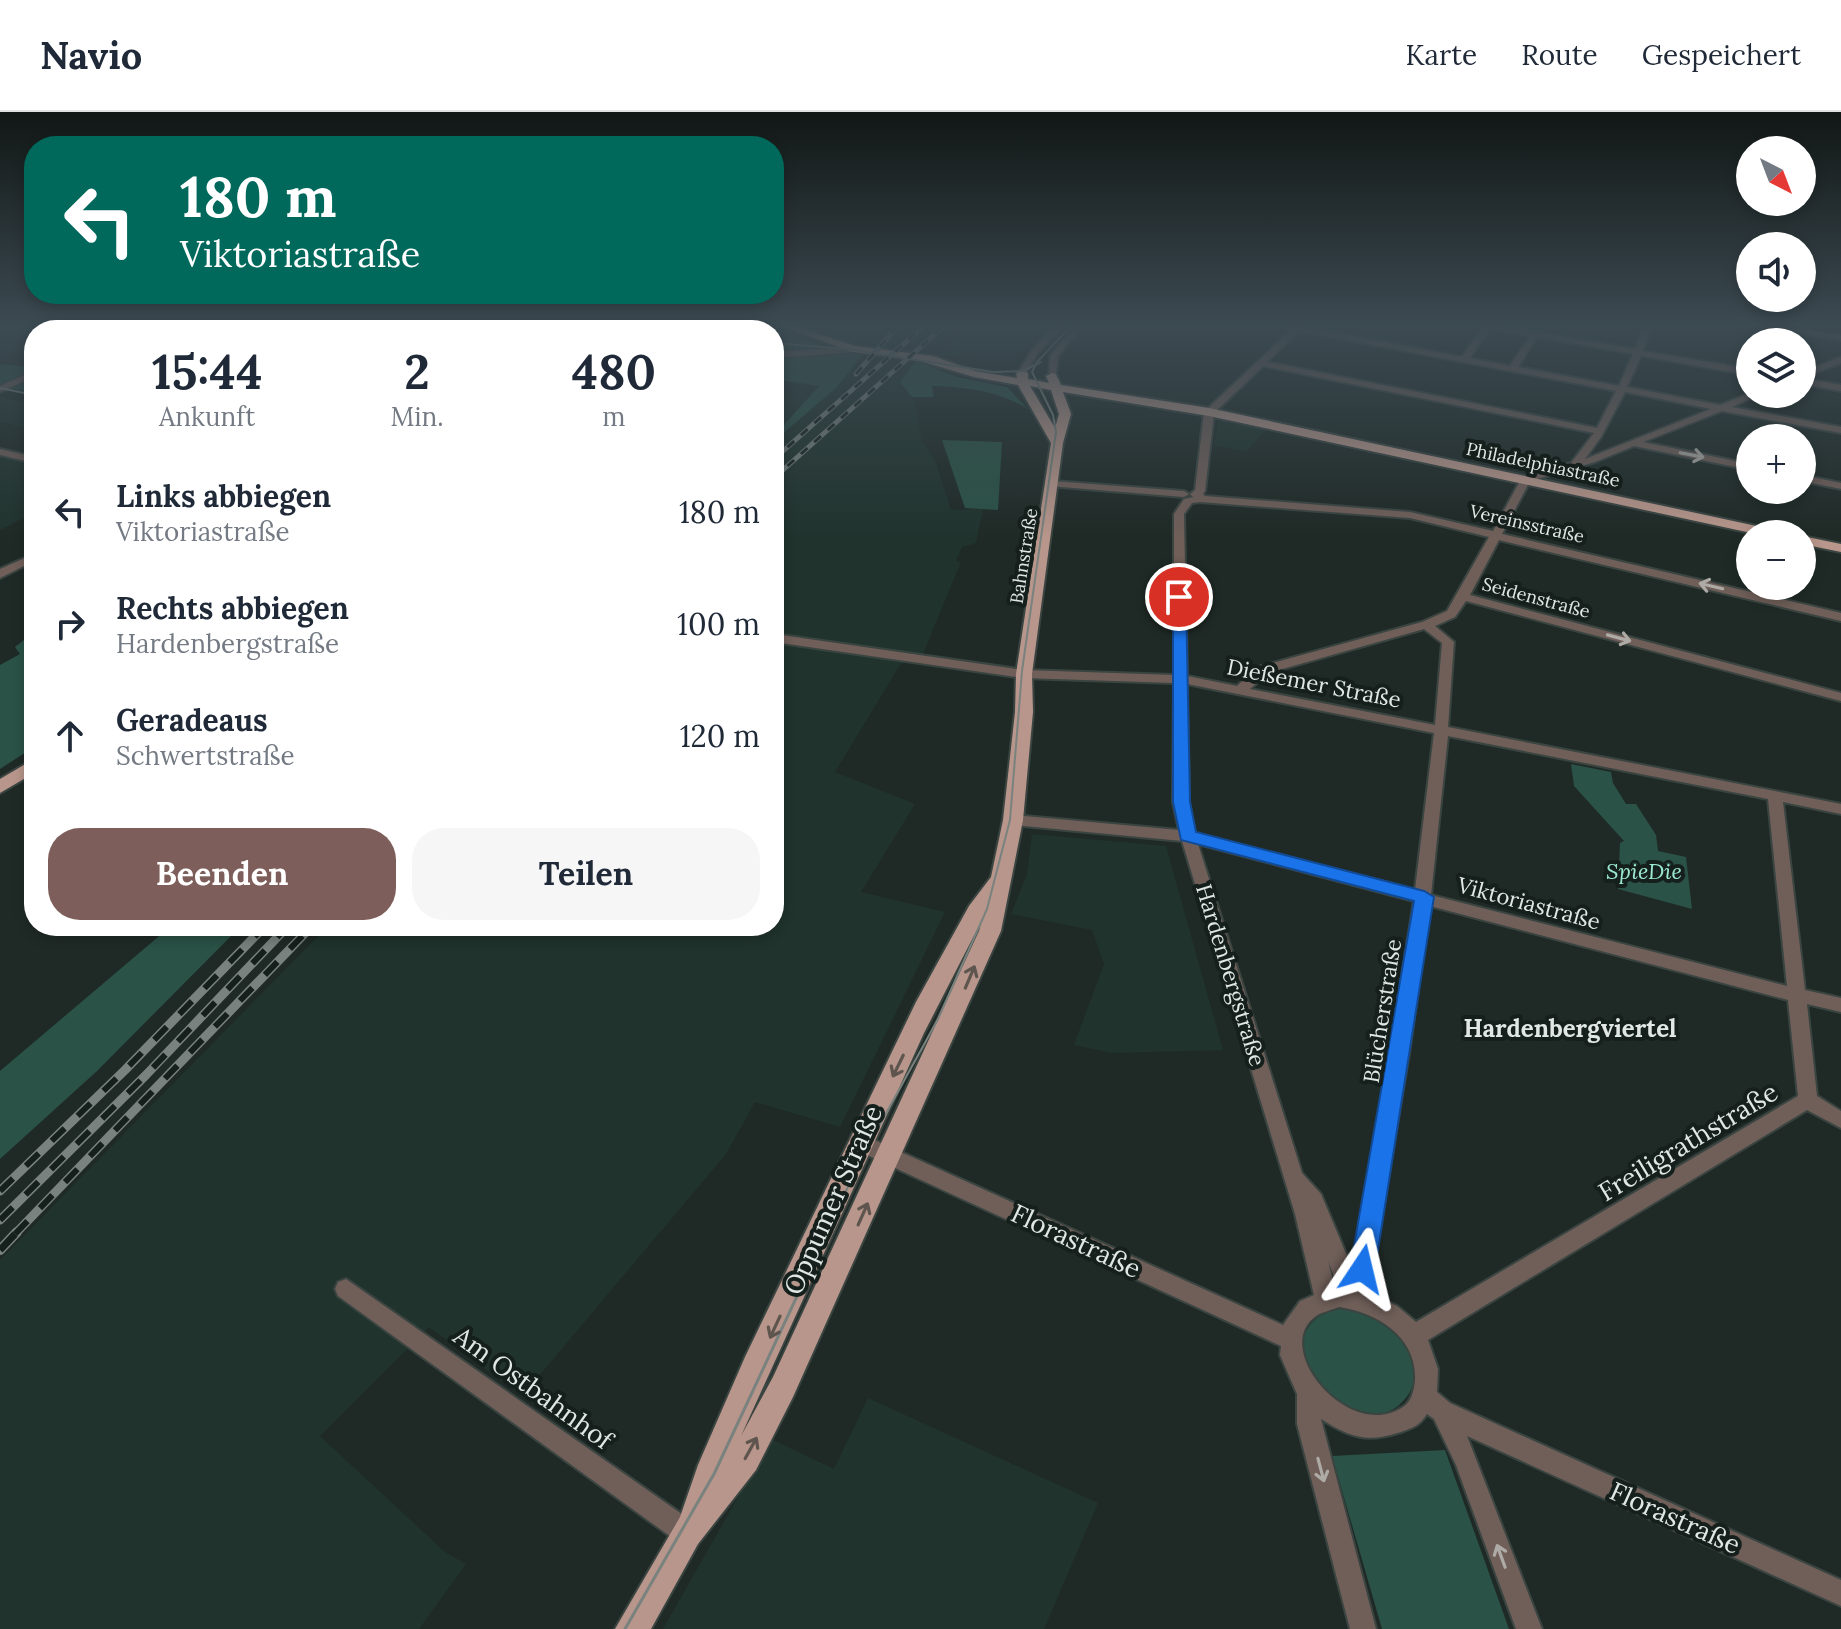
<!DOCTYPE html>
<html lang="de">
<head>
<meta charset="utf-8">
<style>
  body { margin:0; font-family:Lora,serif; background:#f6f6f7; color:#1f2937; height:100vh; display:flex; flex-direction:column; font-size:30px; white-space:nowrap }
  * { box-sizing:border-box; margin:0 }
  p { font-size:26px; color:#747a83 }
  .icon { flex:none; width:44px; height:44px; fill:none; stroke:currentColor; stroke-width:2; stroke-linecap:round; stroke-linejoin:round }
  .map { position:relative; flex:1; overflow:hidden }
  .panel { position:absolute; left:24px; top:208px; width:760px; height:616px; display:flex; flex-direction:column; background:#fff; border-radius:32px; box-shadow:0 4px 12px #0003 }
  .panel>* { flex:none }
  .hud { position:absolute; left:24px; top:24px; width:760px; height:168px; border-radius:32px; box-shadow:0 4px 12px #0003; background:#00695c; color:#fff; overflow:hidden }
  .needle { width:52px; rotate:138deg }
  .controls { position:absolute; left:1736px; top:24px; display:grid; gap:16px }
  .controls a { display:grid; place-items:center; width:80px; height:80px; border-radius:50%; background:#fff; box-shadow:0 4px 12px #0003; font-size:40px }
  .pin { position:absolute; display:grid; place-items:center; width:68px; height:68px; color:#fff; margin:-34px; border:4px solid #fff; border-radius:50%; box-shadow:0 2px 8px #0007 }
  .me { position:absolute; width:88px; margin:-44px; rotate:10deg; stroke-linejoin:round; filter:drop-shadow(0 0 6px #0008) }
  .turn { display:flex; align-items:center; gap:28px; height:168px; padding:0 24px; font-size:36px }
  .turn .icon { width:104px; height:104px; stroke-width:2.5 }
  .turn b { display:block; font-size:56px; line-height:68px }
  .eta { display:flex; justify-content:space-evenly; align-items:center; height:136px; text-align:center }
  .eta b { font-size:48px; font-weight:800; line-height:56px }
  .primary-button { display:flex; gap:16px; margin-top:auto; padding:16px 24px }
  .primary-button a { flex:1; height:92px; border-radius:32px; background:#7e5e5a; color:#fff; font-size:32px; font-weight:800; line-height:92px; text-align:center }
  .primary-button a+a { background:#f6f6f7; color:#1f2937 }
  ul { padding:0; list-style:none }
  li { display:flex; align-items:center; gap:24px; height:112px; padding:0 24px }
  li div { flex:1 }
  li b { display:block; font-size:30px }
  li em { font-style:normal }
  header { display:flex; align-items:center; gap:48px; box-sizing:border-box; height:112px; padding:0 40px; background:#fff; border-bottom:2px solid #e0e1e3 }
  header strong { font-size:38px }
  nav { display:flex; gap:44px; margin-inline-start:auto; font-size:28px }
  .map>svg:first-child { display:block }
</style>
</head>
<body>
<header>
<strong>Navio</strong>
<nav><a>Karte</a><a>Route</a><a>Gespeichert</a></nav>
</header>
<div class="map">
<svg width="1841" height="1517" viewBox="0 0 1841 1517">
  <rect width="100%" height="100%" fill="#1f2a26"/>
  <!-- built -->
  <g fill="#20332d">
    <path d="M0 214H90L80 218H34V237L0 251Z"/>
    <path d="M803 214H955L937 230 943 232 940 235 931 234 900 270 915 289 922 330 935 348 951 398 983 397 976 431 962 435 956 449 961 450 923 542 900 553 835 660 915 692 861 780 945 800 840 1015 755 990 726 1042 522 1284 429 1215 320 1324 445 1440 466 1452 419 1517H0V1148L328 814H774V274L779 268 820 273 850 240H863V235Z"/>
    <path d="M984 214H1046L1012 248 1006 250 939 243 951 231Z"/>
    <path d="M0 285 34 292V317L0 310Z"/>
    <path d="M1218 309H1223L1266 318 1247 339 1214 334Z"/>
    <path d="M0 344 34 353V401L0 418Z"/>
    <path d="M1032 722 1166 734 1223 938 1112 941 1074 933 1104 852 1092 818 1011 802 1027 762Z"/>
    <path d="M868 1286 1098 1391 1044 1517H663L771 1327 834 1357Z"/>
  </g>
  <!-- green -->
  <g fill="#2a5246">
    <path d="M712 214H772L827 235 774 240V218H707Z"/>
    <path d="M850 240 864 241 836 276 774 329V324L819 274 780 268 774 274V247Z"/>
    <path d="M916 249 957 265 1007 275 1028 297C999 279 966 275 932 274L934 285H912L900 270Z"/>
    <path d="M0 252 34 255V281L0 274Z"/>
    <path d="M942 328 1002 330 998 398 965 396Z"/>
    <path d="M34 520V635L0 657V553L20 542 15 535Z"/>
    <path d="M1571 652 1611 660 1613 671 1626 692H1636L1656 723 1658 739 1686 745 1692 797 1618 777 1620 731 1624 729 1574 674Z"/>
    <path d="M171 814H241L97 959 0 1047V959Z"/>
    <path d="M1335 1196C1341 1196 1348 1195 1354 1196 1389 1204 1435 1251 1405 1287 1359 1344 1247 1230 1335 1196Z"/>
    <path d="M1445 1338 1509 1517H1382L1332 1344Z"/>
  </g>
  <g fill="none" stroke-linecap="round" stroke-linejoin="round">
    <!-- minor casing -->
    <g stroke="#3a4441" stroke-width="4">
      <g id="minor">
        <path d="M154 214H165L159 218H148Z"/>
        <path d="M431 214H441L436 218H426Z"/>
        <path d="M616 214H639L656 218H632Z"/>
        <path d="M1055 214H1064L1038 241 1026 261H1020L1019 259 1032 238Z"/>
        <path d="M1075 214H1083L1058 244 1056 264 1049 266 1050 244Z"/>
        <path d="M1279 214H1304L1462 245 1483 214H1501L1635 237 1644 214H1652L1643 239 1750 257V263L1641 244 1627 275 1720 293 1750 281 1760 282 1732 295 1841 315V321L1722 299 1643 330 1750 352V358L1634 334 1595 350 1530 369 1502 422 1841 501V509L1499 428 1470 483 1841 581V589L1466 489 1455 505 1435 514 1454 530 1448 615 1841 692V702L1783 690 1805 878 1841 886V900L1807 892 1817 984 1841 999V1016L1807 998 1428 1228 1438 1257 1437 1280 1450 1291 1841 1468V1494L1467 1324 1542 1517H1516L1456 1353 1434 1307 1427 1302C1420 1313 1413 1316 1401 1320 1367 1331 1351 1326 1321 1307L1376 1517H1350L1297 1312V1282L1280 1243 1281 1234 854 1037 851 1031 854 1025 861 1023 868 1025 1283 1213 1300 1189 1314 1183 1295 1102 1182 729 1013 713 1005 708 1013 703 1179 718 1173 690 1174 571 1024 566 774 530V522L1024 558 1174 563V402L1184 387 1193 385 1190 382 1195 378 1204 300 1291 218ZM1490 217 1530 224 1510 254 1470 246ZM1299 219 1616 279 1597 316 1267 250ZM1537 225 1633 242 1619 274 1518 255ZM1263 254 1594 321 1571 351 1522 365 1493 419 1410 400 1205 384 1203 382 1205 379 1214 301ZM1625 280 1711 297 1585 347 1601 325ZM1200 390 1410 406 1489 425 1447 499 1422 510 1258 555 1237 574 1187 564 1184 402 1192 391ZM1424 517 1442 531 1435 613 1250 577 1268 561ZM1187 572 1434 621 1415 778 1195 721 1189 690ZM1448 624 1768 687 1787 874 1431 783ZM1198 732 1414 789 1390 941 1352 1156 1321 1082 1302 1061ZM1430 794 1788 888 1798 984 1416 1210 1397 1194 1369 1181 1409 941ZM1328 1149 1338 1175 1335 1176ZM1339 1195C1378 1201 1417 1225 1415 1268 1414 1278 1412 1289 1403 1295 1349 1331 1270 1236 1316 1204 1322 1200 1332 1198 1339 1195Z"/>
        <path d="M1763 214H1782L1841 223V229Z"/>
        <path d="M856 235V239L853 240 774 246V240Z"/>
        <path d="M1841 245V251L1802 266V260Z"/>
        <path d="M34 259V265L0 280V274Z"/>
        <path d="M1802 266 1841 273V279L1802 272Z"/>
        <path d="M0 337 34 345V351L0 343Z"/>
        <path d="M1802 363 1841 371V377L1802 369Z"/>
        <path d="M1053 369 1184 379 1189 382 1184 385 1049 374 1048 372Z"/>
        <path d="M34 442V449L0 466V457Z"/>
        <path d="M346 1167 696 1412 700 1421 696 1430 687 1434 678 1430 338 1184 335 1177 338 1170Z"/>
      </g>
    </g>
    <!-- major casing -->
    <g stroke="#3a4441" stroke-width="4">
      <g id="major">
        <path d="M694 214H705L701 218H690Z"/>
        <path d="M780 214H795L855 234 933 244 975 259 1017 266 1016 261 1022 258 1028 261V267L1049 271 1046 264 1052 261 1056 262 1061 273 1209 296 1775 418 1782 422H1756L1209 304 1063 280 1071 302 1063 331 1032 562 1033 600 1023 708 1001 819 793 1285 756 1358 698 1432 651 1517H615L680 1405 698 1353 745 1245 916 890 969 794 991 765 1003 708 1015 600 1016 562 1051 331 1018 273 974 265 917 248 853 240ZM1030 274 1051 278 1059 302 1055 316ZM982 808 979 819 773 1265 741 1324 924 921Z"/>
        <path d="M1802 424 1841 432V440L1802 432Z"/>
        <path d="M34 647V661L0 681V667Z"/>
      </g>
    </g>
    <!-- minor -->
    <use href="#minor" fill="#705f59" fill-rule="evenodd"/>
    <!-- major -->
    <use href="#major" fill="#b8968b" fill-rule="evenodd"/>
    <!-- tram-far1 -->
    <g stroke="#79827e" stroke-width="2">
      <path d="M1771 214 1841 225"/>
      <path d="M774 231 848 237 993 260 1023 259 1041 250"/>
      <path d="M0 276 34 283"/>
      <path d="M826 1122 861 1047 938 907 987 797 1010 708 1022 559 1056 320 1053 303 1032 260 1037 250 1071 214"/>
    </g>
    <!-- tram -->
    <path stroke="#79827e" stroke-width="3" d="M625 1517 714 1362 827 1120"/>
    <!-- rail-far2 casing -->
    <g stroke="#79827e" stroke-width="5">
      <g id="rail-far2">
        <path d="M856 262 898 214"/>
        <path d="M774 347 924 214"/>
        <path d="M774 366 944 214"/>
      </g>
    </g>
    <!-- rail-far1 casing -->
    <g stroke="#79827e" stroke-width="9">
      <g id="rail-far1">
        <path d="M0 1079 125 958 265 814"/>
        <path d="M0 1108 146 963 288 814"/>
        <path d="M15 1122 312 814"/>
      </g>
    </g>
    <!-- rail casing -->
    <g stroke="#79827e" stroke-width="10">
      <path id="rail" d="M0 1138 17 1120"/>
    </g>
    <!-- rail-far2 -->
    <use href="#rail-far2" stroke="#15201d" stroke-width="3" stroke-dasharray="9" stroke-linecap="butt"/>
    <!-- rail-far1 -->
    <use href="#rail-far1" stroke="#15201d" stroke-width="6" stroke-dasharray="18" stroke-linecap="butt"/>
    <!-- rail -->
    <use href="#rail" stroke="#15201d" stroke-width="7" stroke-dasharray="22" stroke-linecap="butt"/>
  </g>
  <!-- one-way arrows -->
  <defs><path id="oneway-shaft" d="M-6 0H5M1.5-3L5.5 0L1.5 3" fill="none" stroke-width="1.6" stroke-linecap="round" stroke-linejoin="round" transform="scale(2)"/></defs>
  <g stroke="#aeaaa5">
    <use href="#oneway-shaft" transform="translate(1692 343) rotate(11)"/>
    <use href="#oneway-shaft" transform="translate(1711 474) rotate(-167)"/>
    <use href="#oneway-shaft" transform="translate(1619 526) rotate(15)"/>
    <use href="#oneway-shaft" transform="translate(1321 1358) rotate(75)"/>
    <use href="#oneway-shaft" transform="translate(1501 1444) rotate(-110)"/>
  </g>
  <g stroke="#5e554e">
    <use href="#oneway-shaft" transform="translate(970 865) rotate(-67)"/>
    <use href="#oneway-shaft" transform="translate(898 954) rotate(116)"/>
    <use href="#oneway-shaft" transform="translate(863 1102) rotate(-66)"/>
    <use href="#oneway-shaft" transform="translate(775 1215) rotate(115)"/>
    <use href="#oneway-shaft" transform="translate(751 1336) rotate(-61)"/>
  </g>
  <!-- sky -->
  <linearGradient id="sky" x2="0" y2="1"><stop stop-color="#111715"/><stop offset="0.5" stop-color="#3c4a52"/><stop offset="1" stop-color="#3c4a52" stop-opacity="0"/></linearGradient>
  <rect width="1841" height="426" fill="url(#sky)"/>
  <!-- route -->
  <path fill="#1a73e8" stroke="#114b97" stroke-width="2" d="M1179 480 1186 485 1190 690 1196 720 1424 779 1434 785 1375 1157 1371 1165 1362 1168 1354 1165 1350 1157 1414 789 1181 728 1173 690V485Z"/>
  <g text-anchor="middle" stroke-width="8" stroke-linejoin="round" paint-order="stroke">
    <!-- far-street labels -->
    <g font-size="18" fill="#e0e7e4" stroke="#15201d">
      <text transform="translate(1543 353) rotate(12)" y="6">Philadelphiastraße</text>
      <text transform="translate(1527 412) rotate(13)" y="6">Vereinsstraße</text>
      <text transform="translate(1024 444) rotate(-81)" y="6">Bahnstraße</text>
      <text transform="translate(1536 486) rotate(15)" y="6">Seidenstraße</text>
    </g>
    <!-- street labels -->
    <g font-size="22" fill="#e0e7e4" stroke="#15201d">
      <text transform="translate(1314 571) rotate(11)" y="8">Dießemer Straße</text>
      <text transform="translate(1529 791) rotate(15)" y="8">Viktoriastraße</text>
      <text transform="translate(1231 863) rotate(73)" y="8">Hardenbergstraße</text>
      <text transform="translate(1382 899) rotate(-81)" y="8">Blücherstraße</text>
    </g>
    <!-- park labels -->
    <g font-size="22" font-style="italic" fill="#9ce8d1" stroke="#15201d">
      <text x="1644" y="767">SpieDie</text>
    </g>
    <!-- neighbourhood labels -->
    <g font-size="24" font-weight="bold" fill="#e0e7e4" stroke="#15201d">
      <text x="1570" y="925">Hardenbergviertel</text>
    </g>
    <!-- near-street labels -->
    <g font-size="26" fill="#e0e7e4" stroke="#15201d">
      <text transform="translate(1688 1030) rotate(-31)" y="9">Freiligrathstraße</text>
      <text transform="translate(833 1088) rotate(-66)" y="9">Oppumer Straße</text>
      <text transform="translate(1076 1129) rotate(25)" y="9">Florastraße</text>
      <text transform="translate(533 1276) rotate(36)" y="9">Am Ostbahnhof</text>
      <text transform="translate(1675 1406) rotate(24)" y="9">Florastraße</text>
    </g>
  </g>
</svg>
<div class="controls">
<a><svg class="needle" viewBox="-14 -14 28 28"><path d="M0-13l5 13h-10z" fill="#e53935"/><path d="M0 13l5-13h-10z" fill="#747a83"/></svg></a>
<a><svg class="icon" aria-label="sound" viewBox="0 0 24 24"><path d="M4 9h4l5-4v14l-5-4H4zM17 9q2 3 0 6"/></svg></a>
<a><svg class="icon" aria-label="layers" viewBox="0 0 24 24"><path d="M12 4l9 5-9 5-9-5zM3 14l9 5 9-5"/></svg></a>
<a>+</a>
<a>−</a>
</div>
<div class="pin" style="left:1179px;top:485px;background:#d93025"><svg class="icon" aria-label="arrive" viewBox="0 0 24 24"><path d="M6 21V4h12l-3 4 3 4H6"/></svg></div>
<svg class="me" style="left:1362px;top:1157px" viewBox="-20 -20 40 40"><path d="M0-17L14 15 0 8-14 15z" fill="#1a73e8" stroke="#fff" stroke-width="4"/></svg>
<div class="hud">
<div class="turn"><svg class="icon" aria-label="left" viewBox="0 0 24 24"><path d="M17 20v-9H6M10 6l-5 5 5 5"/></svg><div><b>180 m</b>Viktoriastraße</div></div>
</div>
<section class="panel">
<div class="eta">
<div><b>15:44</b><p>Ankunft</p></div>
<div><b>2</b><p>Min.</p></div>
<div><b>480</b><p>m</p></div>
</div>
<ul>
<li><svg class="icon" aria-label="left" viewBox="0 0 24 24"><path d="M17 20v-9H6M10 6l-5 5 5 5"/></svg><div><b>Links abbiegen</b><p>Viktoriastraße</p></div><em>180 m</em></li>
<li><svg class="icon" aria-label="right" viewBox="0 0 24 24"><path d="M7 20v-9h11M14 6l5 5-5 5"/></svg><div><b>Rechts abbiegen</b><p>Hardenbergstraße</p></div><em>100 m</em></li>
<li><svg class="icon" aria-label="ahead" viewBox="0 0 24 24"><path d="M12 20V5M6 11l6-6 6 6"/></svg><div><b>Geradeaus</b><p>Schwertstraße</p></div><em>120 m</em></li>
</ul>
<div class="primary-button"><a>Beenden</a><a>Teilen</a></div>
</section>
</div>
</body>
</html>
